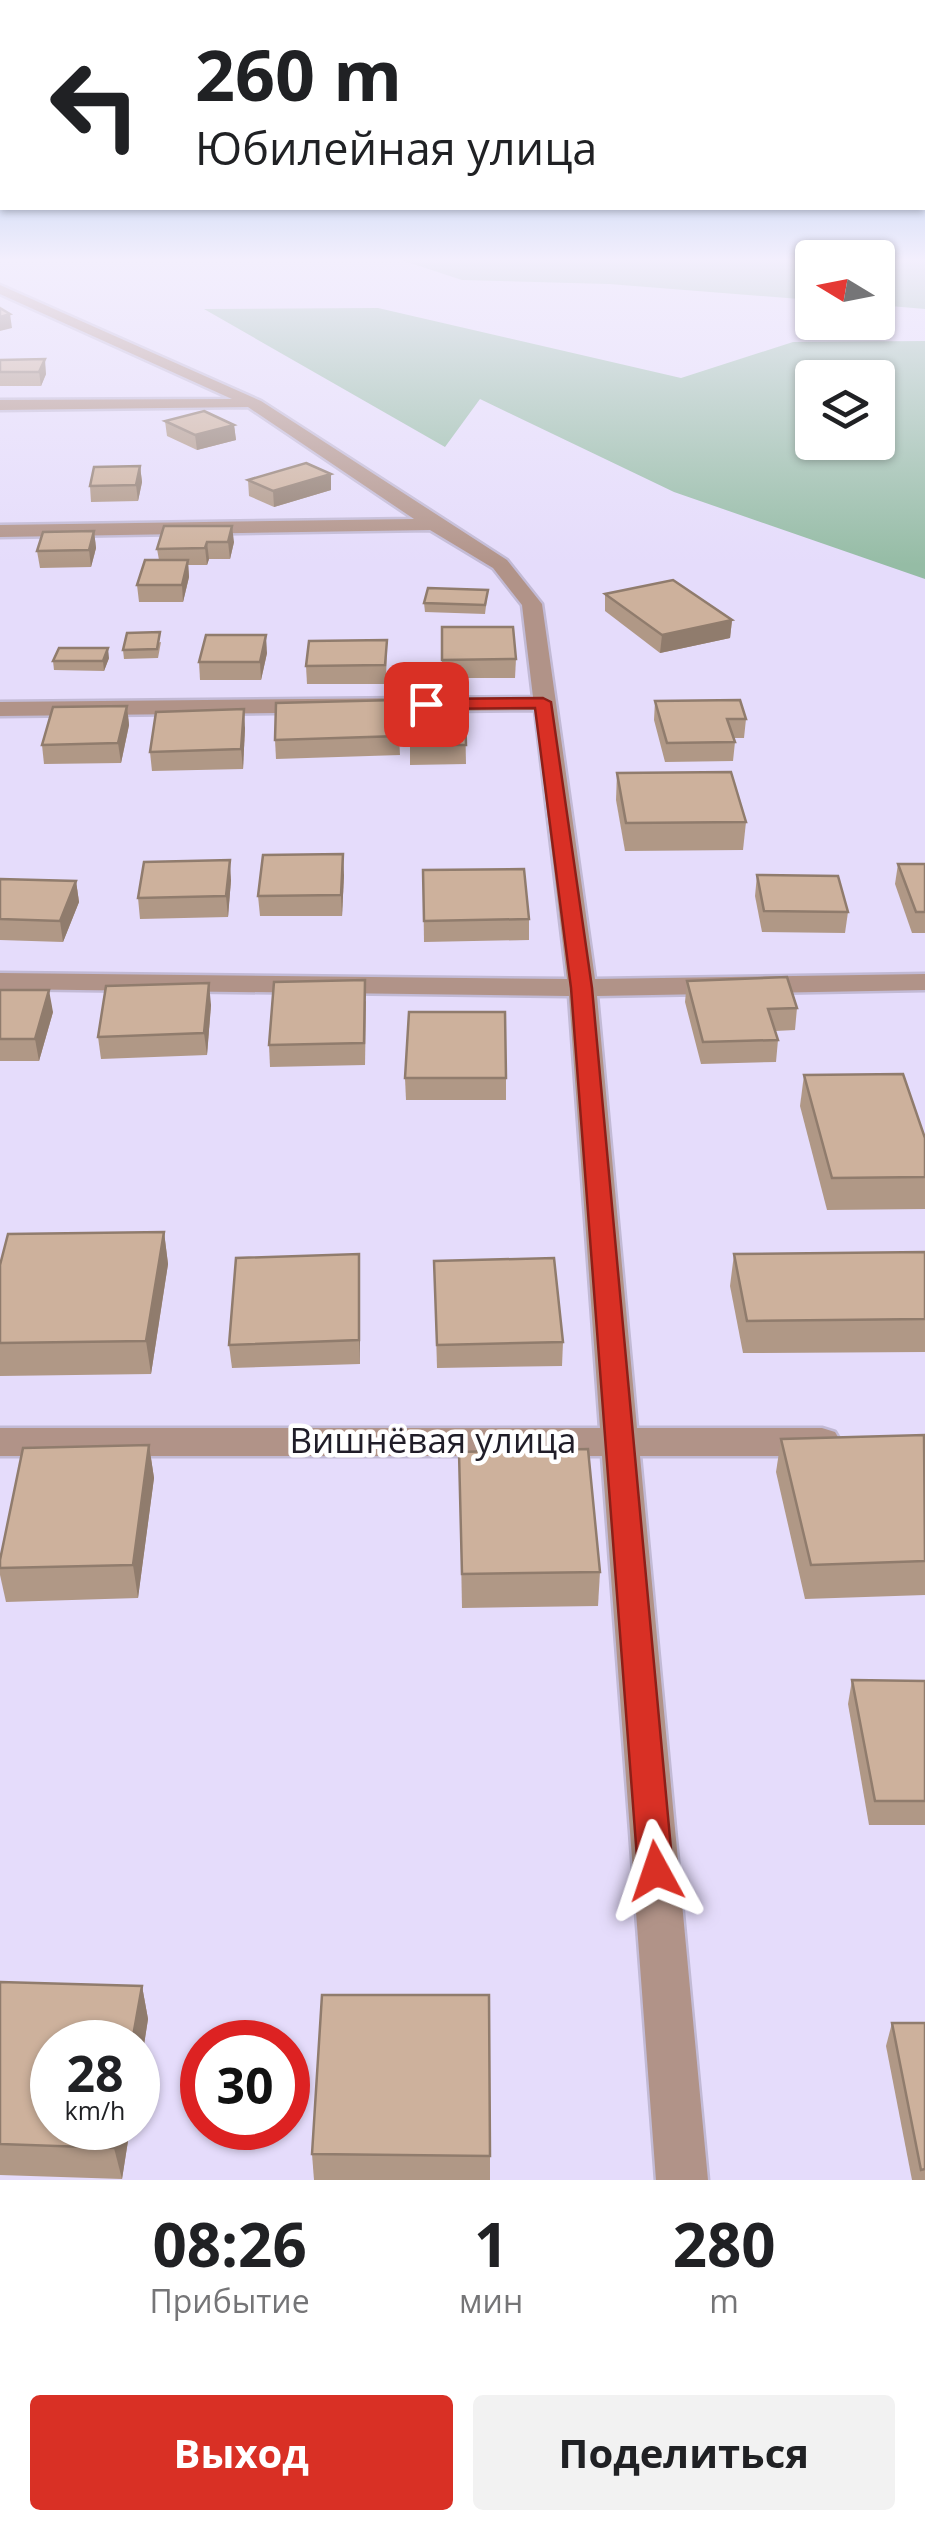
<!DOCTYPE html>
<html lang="ru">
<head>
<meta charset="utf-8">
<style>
  body { margin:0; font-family:"Open Sans",sans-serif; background:#f2f2f2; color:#202124; height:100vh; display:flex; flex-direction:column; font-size:38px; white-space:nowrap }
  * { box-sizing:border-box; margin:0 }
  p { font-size:32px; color:#757577 }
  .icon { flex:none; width:55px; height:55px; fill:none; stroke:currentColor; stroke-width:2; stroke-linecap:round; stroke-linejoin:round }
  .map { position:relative; height:2180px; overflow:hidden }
  .details { display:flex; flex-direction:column; background:#fff; flex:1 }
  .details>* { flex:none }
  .banner { position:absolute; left:0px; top:0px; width:925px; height:210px; box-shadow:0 2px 8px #0004; background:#fff; color:#202124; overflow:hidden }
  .needle { width:65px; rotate:280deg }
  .fabs { position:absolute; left:795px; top:240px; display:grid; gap:20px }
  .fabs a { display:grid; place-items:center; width:100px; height:100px; border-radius:10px; background:#fff; box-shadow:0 2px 8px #0004; font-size:50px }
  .speed { position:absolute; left:30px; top:2020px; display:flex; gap:20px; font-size:50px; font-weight:700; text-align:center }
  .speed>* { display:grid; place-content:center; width:130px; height:130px; border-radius:50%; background:#fff; box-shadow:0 2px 8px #0004; line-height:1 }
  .speed small { font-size:25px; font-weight:400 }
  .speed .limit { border:15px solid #d22; background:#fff; color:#111 }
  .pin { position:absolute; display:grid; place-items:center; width:85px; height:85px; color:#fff; margin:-42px; border-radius:20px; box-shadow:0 5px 15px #0006 }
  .me { position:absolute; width:110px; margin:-55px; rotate:355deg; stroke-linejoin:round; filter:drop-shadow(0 0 8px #0008) }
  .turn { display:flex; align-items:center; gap:35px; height:210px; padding:0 30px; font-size:45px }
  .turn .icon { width:130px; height:130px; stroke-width:2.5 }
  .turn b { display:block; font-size:70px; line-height:85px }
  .eta { display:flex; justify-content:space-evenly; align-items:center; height:170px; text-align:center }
  .eta b { font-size:60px; font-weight:700; line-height:70px }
  .action { display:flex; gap:20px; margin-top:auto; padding:20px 30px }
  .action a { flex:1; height:115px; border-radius:10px; background:#d93025; color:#fff; font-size:40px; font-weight:700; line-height:115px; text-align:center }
  .action a+a { background:#f2f2f2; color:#202124 }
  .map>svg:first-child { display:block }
</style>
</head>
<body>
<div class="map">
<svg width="925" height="2180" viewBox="0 0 925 2180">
  <rect width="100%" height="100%" fill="#e5dcfb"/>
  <!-- green -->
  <g fill="#95bca5" fill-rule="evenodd">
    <path d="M398 259H812V300L609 284 462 280Z"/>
    <path d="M878 259H925V309L878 305Z"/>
    <path d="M378 308 681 378 793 342 925 341V579L674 492 480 399 445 447 204 309ZM812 378H878V442H812Z"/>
  </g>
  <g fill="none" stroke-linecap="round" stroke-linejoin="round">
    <!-- minor casing -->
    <g stroke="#c2bad5" stroke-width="5">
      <path id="minor" d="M0 285 261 401 507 560 542 604 595 979 925 974V990L597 996 637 1428H822L835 1432 841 1442 835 1452 822 1456H640L708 2180H656L602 1456H0V1428H600L569 996 0 989V973L567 979 535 710 0 716V702L533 697 522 605 493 568 430 530 0 537V525L414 519 248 407 0 410V400L232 399 0 294Z"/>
    </g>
    <!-- minor -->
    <use href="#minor" fill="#b19388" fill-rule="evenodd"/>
  </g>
  <!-- wall -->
  <g fill="#b09886">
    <path d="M0 360 46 374 41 386H0Z"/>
    <path d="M165 421 234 425 236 440 197 450 167 436Z"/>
    <path d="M140 466 142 482 138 501 91 502 90 486Z"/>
    <path d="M248 480 331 490 274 507 249 496Z"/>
    <path d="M164 526 234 542 230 559H209L207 565H188L189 577 183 602H139L137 585 159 560 157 549Z"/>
    <path d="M94 531 96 548 91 567 40 568 37 551Z"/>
    <path d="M488 590 485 614 425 612 424 603Z"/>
    <path d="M605 594 732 620 730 638 660 653 605 611Z"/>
    <path d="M442 627 516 659 515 678H442Z"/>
    <path d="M387 640 386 684H307L306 666Z"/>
    <path d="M161 642 158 658 124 659 123 650Z"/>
    <path d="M267 653 261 680H200L199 662Z"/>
    <path d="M109 658 104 671 54 670 53 661Z"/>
    <path d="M655 701 746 719 744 738H734L735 742 733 761 665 762 654 720Z"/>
    <path d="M127 706 129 725 121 763 44 764 42 745Z"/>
    <path d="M465 714 466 764 410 765V745Z"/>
    <path d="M245 728 243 769 152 771 150 752Z"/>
    <path d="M399 736 400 755 276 759 275 740Z"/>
    <path d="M617 773 746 822 743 850 625 851 616 800Z"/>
    <path d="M898 864H925V933H912L895 884Z"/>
    <path d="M423 870 529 919V940L424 942Z"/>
    <path d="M344 875 342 916H260L258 896Z"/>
    <path d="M757 875 848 912 845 933 762 932 755 896Z"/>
    <path d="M0 879 76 881 79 902 63 942 0 940Z"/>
    <path d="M231 880 228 917 140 919 138 898Z"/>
    <path d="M687 981 797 1008 795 1030 775 1031 778 1040 776 1062 701 1064 685 1002Z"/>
    <path d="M0 990 53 1012 39 1061H0Z"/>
    <path d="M366 1001 365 1065 270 1067 269 1045Z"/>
    <path d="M211 1005 207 1055 101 1059 98 1037Z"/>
    <path d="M804 1075 925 1138V1209L827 1210 800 1106Z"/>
    <path d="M405 1078H506V1100H406Z"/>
    <path d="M164 1232 168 1264 151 1374 0 1376V1265Z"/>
    <path d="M925 1252V1352L743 1353 730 1286 734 1254Z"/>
    <path d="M359 1254 360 1364 232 1368 229 1345Z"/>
    <path d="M434 1261 563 1342 562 1366 437 1368Z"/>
    <path d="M925 1437V1595L805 1599 776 1472 781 1439Z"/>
    <path d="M149 1445 154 1478 138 1598 6 1602 0 1575V1560Z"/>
    <path d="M459 1452 600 1572 598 1606 462 1608Z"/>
    <path d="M852 1680 925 1681V1825H869L848 1704Z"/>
    <path d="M0 1982 142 1986 148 2019 138 2083V2042L130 2128 122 2179 0 2175Z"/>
    <path d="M892 2023H925V2180H912L886 2046Z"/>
    <path d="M312 2154 490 2156V2180H314Z"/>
  </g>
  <!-- shaded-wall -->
  <g fill="#907c6d">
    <path d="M10 314 12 328 0 331V317Z"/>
    <path d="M45 359 46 374 41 386 39 372Z"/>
    <path d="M234 425 236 440 197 450 195 435Z"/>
    <path d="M140 466 142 482 138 501 136 485Z"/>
    <path d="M331 474V490L274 507 273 491Z"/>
    <path d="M232 526 234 542 230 559 228 542Z"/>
    <path d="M94 531 96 548 91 567 89 550Z"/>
    <path d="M207 542 209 559 207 565 205 548Z"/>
    <path d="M188 560 189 577 183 602 182 585Z"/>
    <path d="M732 620 730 638 660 653 662 635Z"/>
    <path d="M266 635 267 653 261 680 260 662Z"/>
    <path d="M108 648 109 658 104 671 103 661Z"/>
    <path d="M127 706 129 725 121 763 118 743Z"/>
    <path d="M244 709 245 728 243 769 241 749Z"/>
    <path d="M343 854 344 875 342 916 341 895Z"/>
    <path d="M230 860 231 880 228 917 226 896Z"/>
    <path d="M76 881 79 902 63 942 60 921Z"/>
    <path d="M209 983 211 1005 207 1055 204 1033Z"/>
    <path d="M49 990 53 1012 39 1061 35 1039Z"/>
    <path d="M164 1232 168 1264 151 1374 146 1341Z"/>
    <path d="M359 1254 360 1278V1364L359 1340Z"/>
    <path d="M149 1445 154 1478 138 1598 133 1565Z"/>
    <path d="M142 1986 148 2019 138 2083V2042H132Z"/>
    <path d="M118 2128H130L122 2179 114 2148Z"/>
  </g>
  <!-- building -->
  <g fill="#cdb19c" stroke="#907c6d" stroke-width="2.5">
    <path d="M0 308 10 314 0 317Z"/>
    <path d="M45 359 39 372H0V360Z"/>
    <path d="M204 411 234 425 195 435 165 421Z"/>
    <path d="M306 463 331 474 273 491 248 480Z"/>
    <path d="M140 466 136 485 90 486 94 467Z"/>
    <path d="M164 526H232L228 542H207L205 548 157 549Z"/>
    <path d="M94 531 89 550 37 551 43 532Z"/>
    <path d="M145 560H188L182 585H137Z"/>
    <path d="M673 580 732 620 662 635 605 594Z"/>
    <path d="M428 588 488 590 485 605 424 603Z"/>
    <path d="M442 627H513L516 659 442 660Z"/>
    <path d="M160 632 157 649 123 650 127 633Z"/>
    <path d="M206 635H266L260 662H199Z"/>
    <path d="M387 640 385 665 306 666 309 641Z"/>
    <path d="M59 648H108L103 661H53Z"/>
    <path d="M396 700 399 736 275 740 276 703Z"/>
    <path d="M740 700 746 719H727L735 742 667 743 655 701Z"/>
    <path d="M127 706 118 743 42 745 53 707Z"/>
    <path d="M244 709 241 749 150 752 156 712Z"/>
    <path d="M411 714H465L466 745H410Z"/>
    <path d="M731 772 746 822 626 823 617 773Z"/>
    <path d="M343 854 341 895 258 896 263 855Z"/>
    <path d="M230 860 226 896 138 898 144 862Z"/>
    <path d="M898 864H925V912H916Z"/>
    <path d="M524 869 529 919 424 921 423 870Z"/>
    <path d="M757 875 838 876 848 912 764 911Z"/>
    <path d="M0 879 76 881 60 921 0 919Z"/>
    <path d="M787 977 797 1008 768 1009 778 1040 703 1042 687 981Z"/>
    <path d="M365 980 364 1043 269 1045 274 982Z"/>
    <path d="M209 983 204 1033 98 1037 106 986Z"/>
    <path d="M0 990H49L35 1039H0Z"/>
    <path d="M409 1012H505L506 1078H405Z"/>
    <path d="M903 1074 925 1138V1177L832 1178 804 1075Z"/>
    <path d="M164 1232 146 1341 0 1343V1265L8 1234Z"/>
    <path d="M925 1252V1319L747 1321 734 1254Z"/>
    <path d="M359 1254V1340L229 1345 236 1258Z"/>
    <path d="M554 1258 563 1342 437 1345 434 1261Z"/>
    <path d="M924 1435 925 1561 811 1565 781 1439Z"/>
    <path d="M149 1445 133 1565 0 1568V1560L23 1448Z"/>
    <path d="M588 1449 600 1572 462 1574 459 1452Z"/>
    <path d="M852 1680 925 1681V1801H875Z"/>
    <path d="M0 1982 142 1986 132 2042H52V2128H118L114 2148 0 2144Z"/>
    <path d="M322 1995H489L490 2156 312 2154Z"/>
    <path d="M892 2023H925V2169L921 2170Z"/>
  </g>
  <!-- sky -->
  <linearGradient id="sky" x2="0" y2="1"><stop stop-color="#80b0e4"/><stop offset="0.46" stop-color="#f3effd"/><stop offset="1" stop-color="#f3effd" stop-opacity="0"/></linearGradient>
  <rect width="925" height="565" fill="url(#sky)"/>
  <!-- route -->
  <path fill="#d93025" stroke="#8d1f18" stroke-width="2.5" d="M543 698 551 702 592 988 673 1871 668 1883 656 1888 643 1883 638 1871 571 988 535 708 426 709 418 704 426 699Z"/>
  <g text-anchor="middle" stroke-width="9" stroke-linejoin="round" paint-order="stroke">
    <!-- near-street labels -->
    <g font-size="35" fill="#201d28" stroke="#fff">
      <text x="433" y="1453">Вишнёвая улица</text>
    </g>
  </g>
</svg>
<div class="fabs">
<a><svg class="needle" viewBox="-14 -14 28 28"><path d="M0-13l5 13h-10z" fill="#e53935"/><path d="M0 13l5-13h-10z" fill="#757577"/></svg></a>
<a><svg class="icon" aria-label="layers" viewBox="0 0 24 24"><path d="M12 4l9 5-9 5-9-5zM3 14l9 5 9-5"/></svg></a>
</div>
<div class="speed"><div>28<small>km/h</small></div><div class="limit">30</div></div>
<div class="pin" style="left:426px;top:704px;background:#d93025"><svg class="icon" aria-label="arrive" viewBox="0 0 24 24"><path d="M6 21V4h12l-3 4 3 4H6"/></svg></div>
<svg class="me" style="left:656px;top:1871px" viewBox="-20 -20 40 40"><path d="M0-17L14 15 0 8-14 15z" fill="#d93025" stroke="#fff" stroke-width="4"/></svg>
<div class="banner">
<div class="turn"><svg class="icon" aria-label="left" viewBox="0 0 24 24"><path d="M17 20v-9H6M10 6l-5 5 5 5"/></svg><div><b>260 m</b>Юбилейная улица</div></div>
</div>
</div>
<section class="details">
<div class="eta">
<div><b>08:26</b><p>Прибытие</p></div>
<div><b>1</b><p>мин</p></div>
<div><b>280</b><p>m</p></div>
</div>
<div class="action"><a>Выход</a><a>Поделиться</a></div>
</section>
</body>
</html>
